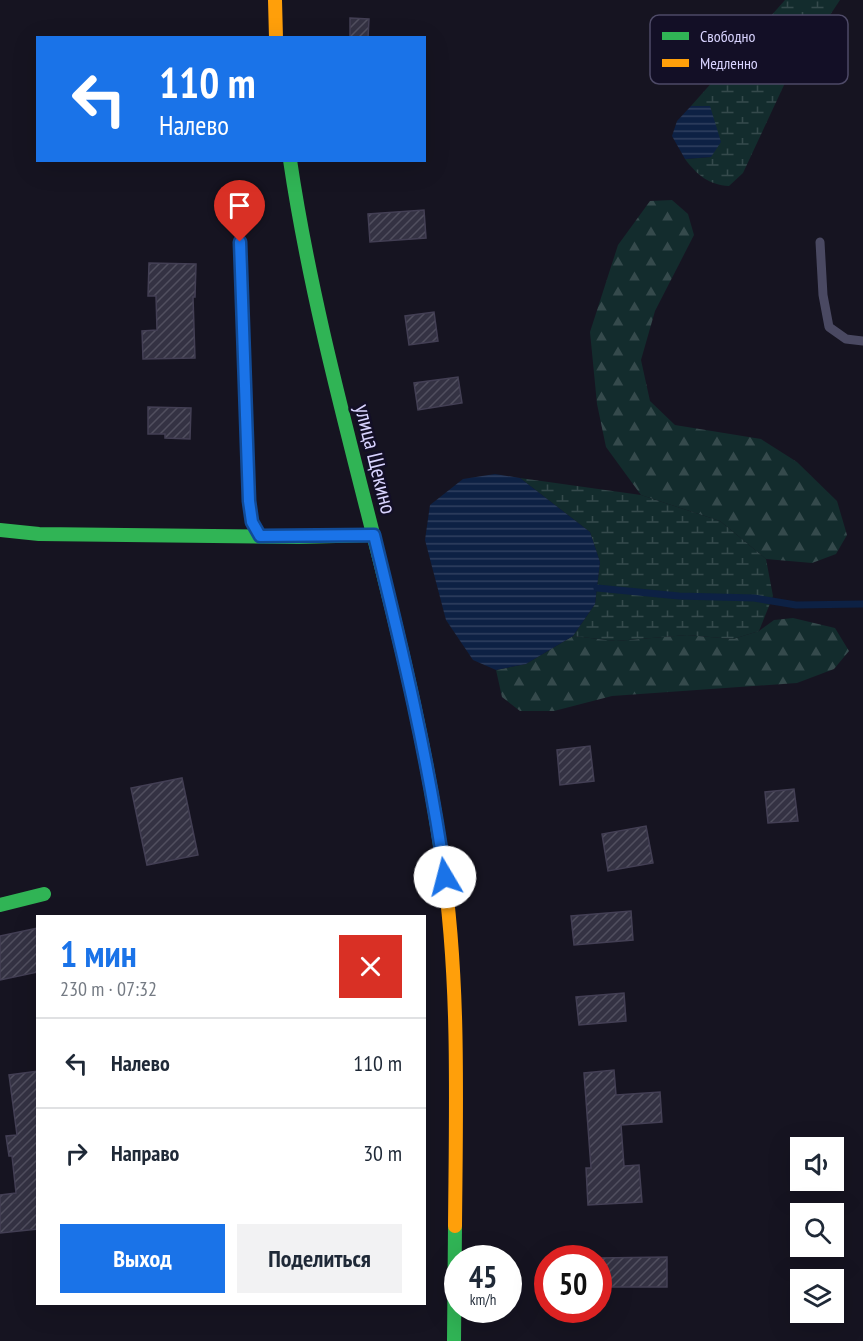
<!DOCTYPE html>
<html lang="ru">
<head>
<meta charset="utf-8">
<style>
  body { margin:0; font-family:"PT Sans Narrow",sans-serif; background:#f2f2f3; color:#1f2937; height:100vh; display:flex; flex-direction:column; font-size:22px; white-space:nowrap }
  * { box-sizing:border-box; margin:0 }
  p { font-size:20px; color:#747a83 }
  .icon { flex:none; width:33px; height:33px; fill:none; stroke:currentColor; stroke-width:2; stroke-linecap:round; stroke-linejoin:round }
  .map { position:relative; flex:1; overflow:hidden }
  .panel { position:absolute; left:36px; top:915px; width:390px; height:390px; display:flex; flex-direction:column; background:#fff; border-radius:0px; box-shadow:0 6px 24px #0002 }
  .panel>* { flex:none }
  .hud { position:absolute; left:36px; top:36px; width:390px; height:126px; border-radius:0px; box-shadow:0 6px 24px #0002; background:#1a73e8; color:#fff; overflow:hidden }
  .tools { position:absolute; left:790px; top:1137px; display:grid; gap:12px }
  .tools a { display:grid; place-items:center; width:54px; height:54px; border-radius:0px; background:#fff; box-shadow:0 6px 24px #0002; font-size:30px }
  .speed { position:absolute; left:444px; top:1245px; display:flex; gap:12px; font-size:30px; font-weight:700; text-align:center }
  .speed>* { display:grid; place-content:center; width:78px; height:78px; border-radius:50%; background:#fff; box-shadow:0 6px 24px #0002; line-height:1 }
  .speed small { font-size:15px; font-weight:400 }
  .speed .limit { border:9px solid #d22; background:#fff; color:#111 }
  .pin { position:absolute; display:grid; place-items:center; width:51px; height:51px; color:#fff; margin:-62px -26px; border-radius:50% 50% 50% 0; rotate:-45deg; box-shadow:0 0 6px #0007 }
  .pin .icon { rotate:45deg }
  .me { position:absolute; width:66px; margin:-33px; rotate:352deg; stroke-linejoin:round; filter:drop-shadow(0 0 4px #0008) }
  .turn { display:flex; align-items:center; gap:21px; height:126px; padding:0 24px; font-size:27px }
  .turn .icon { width:78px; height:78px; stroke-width:2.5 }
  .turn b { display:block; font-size:42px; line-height:51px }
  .round { display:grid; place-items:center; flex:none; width:63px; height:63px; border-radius:0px; background:#f2f2f3 }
  .head { display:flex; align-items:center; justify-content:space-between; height:102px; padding:0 24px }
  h1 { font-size:36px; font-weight:600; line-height:45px; color:#1a73e8 }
  .cta { display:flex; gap:12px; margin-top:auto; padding:12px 24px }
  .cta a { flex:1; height:69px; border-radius:0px; background:#1a73e8; color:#fff; font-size:24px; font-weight:600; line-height:69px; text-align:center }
  .cta a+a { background:#f2f2f3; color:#1f2937 }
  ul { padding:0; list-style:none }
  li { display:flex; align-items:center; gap:18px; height:90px; padding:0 24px; border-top:2px solid #e0e1e3 }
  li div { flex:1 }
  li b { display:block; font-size:22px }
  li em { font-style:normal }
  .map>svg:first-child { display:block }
</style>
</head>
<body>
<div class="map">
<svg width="863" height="1341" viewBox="0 0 863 1341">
  <defs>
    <pattern id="forest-firs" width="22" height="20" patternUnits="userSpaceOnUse" patternTransform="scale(1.5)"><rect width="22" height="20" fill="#132c2d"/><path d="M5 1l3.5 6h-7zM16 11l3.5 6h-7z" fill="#354a4c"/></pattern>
    <pattern id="wetland-marsh" width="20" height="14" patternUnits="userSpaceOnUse" patternTransform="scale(1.5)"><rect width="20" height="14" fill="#132c2d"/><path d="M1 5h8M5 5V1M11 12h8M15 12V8" fill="none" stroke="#354a4c"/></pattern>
    <pattern id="water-rules" width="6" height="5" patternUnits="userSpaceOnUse" patternTransform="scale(1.5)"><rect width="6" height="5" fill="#0d2144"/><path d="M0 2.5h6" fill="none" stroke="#304060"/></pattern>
    <pattern id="building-hatch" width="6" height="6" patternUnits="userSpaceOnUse" patternTransform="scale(1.5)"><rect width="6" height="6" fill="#343243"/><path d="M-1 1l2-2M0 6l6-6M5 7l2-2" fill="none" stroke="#514f5f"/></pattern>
  </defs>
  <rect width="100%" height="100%" fill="#161421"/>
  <!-- forest -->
  <g fill="url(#forest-firs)">
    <path d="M672 200 688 214 694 235 655 311 641 360 650 401 675 425 761 439 797 462 837 501 847 535 836 554 812 563 766 559 720 521 641 495 606 447 597 404 590 332 618 245 650 201Z"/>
    <path d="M793 618 835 628 849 651 834 669 797 683 612 696 554 711H520L502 697 496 670 526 664 573 636 616 641 687 635 733 639 759 631 774 620Z"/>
  </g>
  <!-- wetland -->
  <g fill="url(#wetland-marsh)">
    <path d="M785 0H840L785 83 743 173 729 186C709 185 697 175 685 159L711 157 710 106H691Z"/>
    <path d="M520 478 641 495 720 521 766 559 773 596 759 631 733 639 687 635 616 641 573 636 595 604 600 562 590 532Z"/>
  </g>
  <!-- water -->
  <g fill="url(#water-rules)">
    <path d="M691 106H710L721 142 711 157 685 159 672 136 677 121Z"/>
    <path d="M495 474 520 478 590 532 600 562 595 604 573 636 526 664 496 670 473 660 446 620 425 540 430 505 463 479Z"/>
  </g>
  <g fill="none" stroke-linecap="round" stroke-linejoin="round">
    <!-- stream -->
    <path stroke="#0d2144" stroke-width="7" d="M597 588 679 596 754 598 796 605 863 604"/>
  </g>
  <!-- building -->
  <g fill="url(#building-hatch)" stroke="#433f54" stroke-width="1.5">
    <path d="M350 18 369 19 368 38H350Z"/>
    <path d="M424 210 426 238 370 242 368 214Z"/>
    <path d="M149 263 196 264 195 297H193L195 358 143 359 142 331 157 330 156 296H148Z"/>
    <path d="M434 312 438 341 409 345 405 316Z"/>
    <path d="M458 377 462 403 418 410 414 383Z"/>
    <path d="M148 407 191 408 190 439 165 438V434H148Z"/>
    <path d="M590 746 594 781 560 785 557 750Z"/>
    <path d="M182 778 198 855 147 865 131 788Z"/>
    <path d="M794 789 798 821 768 823 765 792Z"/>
    <path d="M646 826 653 863 608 871 602 834Z"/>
    <path d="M631 911 633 940 574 945 571 916Z"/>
    <path d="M38 928V972L0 980V936Z"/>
    <path d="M624 993 626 1021 579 1025 576 997Z"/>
    <path d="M614 1070 616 1095 660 1092 662 1122 621 1125 624 1166 639 1165 642 1202 588 1205 586 1168H591L584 1073Z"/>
    <path d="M38 1071V1229L0 1233V1195L16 1193 12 1156H9L6 1136 17 1135 9 1075Z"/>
    <path d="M667 1257V1287H598V1258Z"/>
  </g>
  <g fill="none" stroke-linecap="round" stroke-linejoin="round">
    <!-- lane -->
    <g stroke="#4a4962" stroke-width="9">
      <path d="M240 242 249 501 252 522 259 534"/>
      <path d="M820 242 823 295 829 327 846 339 863 341"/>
    </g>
    <!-- fast -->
    <g stroke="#30b455" stroke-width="14">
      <path d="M290 160C325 396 409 622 442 859"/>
      <path d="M0 530 39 534 298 537 374 535"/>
      <path d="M0 905 44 894"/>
      <path d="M454 1341 455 1226"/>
    </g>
    <!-- slow -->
    <g stroke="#ff9f0a" stroke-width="14">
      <path d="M275 0 276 38"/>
      <path d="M442 859C460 981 456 1103 455 1226"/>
    </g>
  </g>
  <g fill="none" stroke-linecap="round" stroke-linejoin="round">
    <!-- route casing -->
    <g stroke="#114b97" stroke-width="15">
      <path id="route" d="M240 242 249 501 252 522 260 536 374 535C402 649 429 761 445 877"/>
    </g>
    <!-- route -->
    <use href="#route" stroke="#1a73e8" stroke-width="10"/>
  </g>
  <g text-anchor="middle" stroke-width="5" stroke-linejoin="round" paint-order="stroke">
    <!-- street labels -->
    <g font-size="22" fill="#d9d4ff" stroke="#130f26">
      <text transform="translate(376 459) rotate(76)" y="8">улица Щекино</text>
    </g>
  </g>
  <!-- legend -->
  <rect x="650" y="15" width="198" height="69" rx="9" fill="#130f26" stroke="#4e4a67" stroke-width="1.5"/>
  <rect x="662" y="32" width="27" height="8" fill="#30b455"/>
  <rect x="662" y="59" width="27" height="8" fill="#ff9f0a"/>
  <g font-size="16" fill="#d9d4ff">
    <text x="700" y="42">Свободно</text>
    <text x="700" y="69">Медленно</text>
  </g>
</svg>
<div class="tools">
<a><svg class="icon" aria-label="sound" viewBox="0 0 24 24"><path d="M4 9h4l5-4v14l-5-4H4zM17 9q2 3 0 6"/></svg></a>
<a><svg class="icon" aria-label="search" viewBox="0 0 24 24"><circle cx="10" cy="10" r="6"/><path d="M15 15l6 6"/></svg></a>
<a><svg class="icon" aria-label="layers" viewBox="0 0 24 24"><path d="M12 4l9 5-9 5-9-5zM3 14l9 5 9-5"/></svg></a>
</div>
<div class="speed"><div>45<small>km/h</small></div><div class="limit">50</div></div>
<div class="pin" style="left:240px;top:242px;background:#d93025"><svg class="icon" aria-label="arrive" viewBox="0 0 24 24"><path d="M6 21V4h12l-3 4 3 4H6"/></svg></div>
<svg class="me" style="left:445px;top:877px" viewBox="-20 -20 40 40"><circle r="19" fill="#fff"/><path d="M0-13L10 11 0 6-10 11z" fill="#1a73e8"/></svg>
<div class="hud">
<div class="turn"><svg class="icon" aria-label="left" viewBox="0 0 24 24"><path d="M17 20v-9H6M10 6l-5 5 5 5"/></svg><div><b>110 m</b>Налево</div></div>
</div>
<section class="panel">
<div class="head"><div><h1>1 мин</h1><p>230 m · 07:32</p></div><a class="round" style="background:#d93025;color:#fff"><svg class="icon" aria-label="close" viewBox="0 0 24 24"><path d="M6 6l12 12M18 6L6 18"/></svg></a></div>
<ul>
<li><svg class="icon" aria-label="left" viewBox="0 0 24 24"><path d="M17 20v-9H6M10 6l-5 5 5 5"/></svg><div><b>Налево</b></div><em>110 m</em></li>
<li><svg class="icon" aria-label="right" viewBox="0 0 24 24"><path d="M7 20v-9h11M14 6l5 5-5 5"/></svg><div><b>Направо</b></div><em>30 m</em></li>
</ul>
<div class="cta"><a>Выход</a><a>Поделиться</a></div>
</section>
</div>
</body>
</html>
